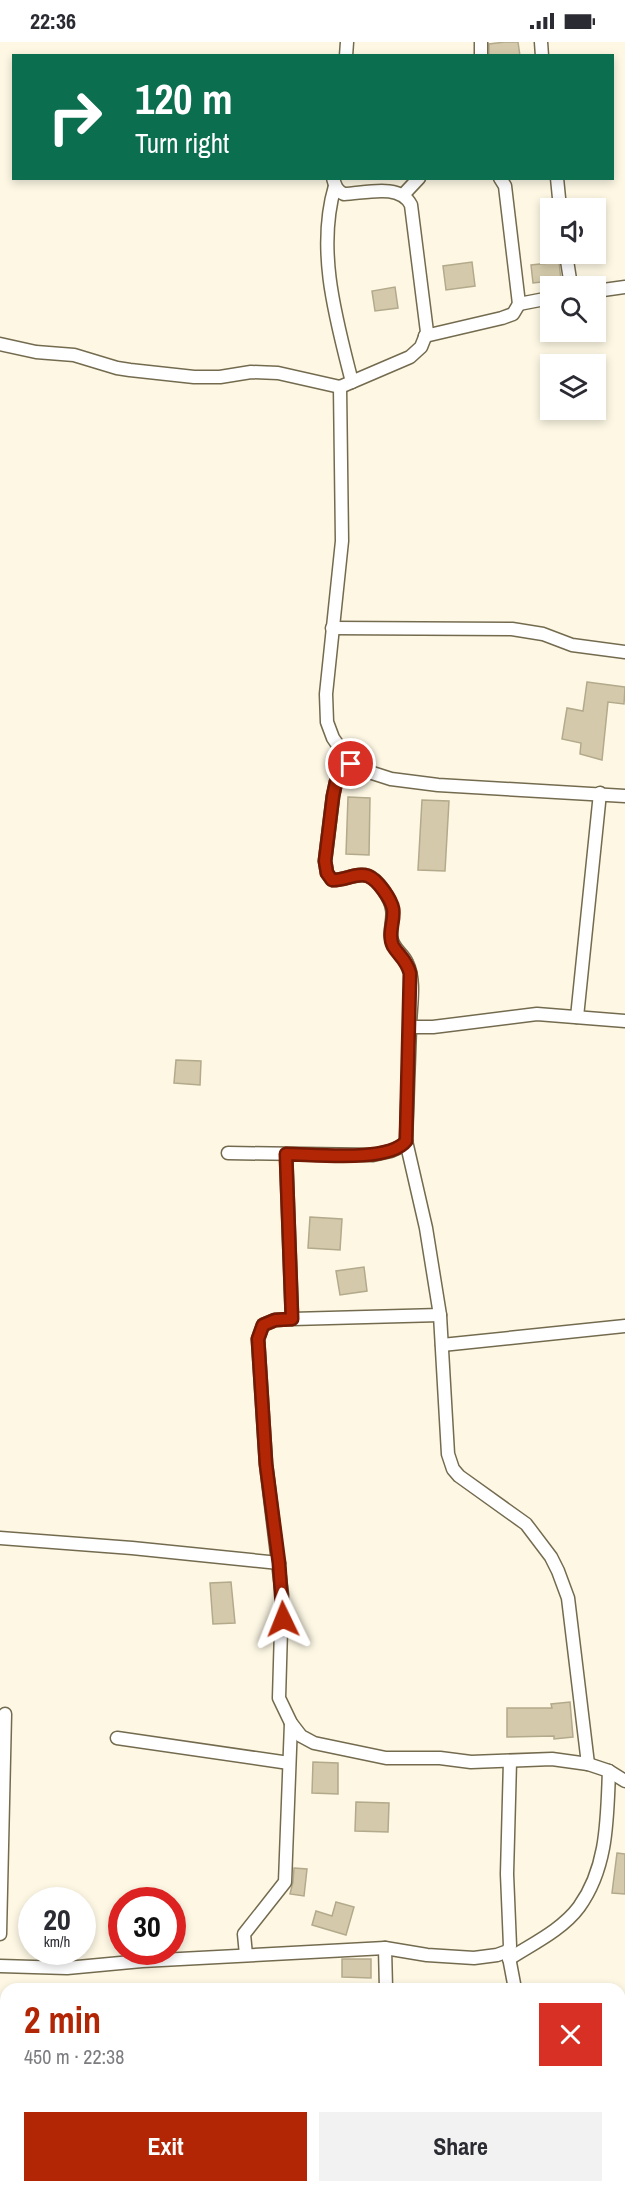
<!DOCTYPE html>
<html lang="en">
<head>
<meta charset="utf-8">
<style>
  body { margin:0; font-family:"Archivo Narrow",sans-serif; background:#f2f2f3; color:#2b2b33; height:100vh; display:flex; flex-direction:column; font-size:22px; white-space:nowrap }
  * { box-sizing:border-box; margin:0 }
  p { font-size:20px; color:#7c7c81 }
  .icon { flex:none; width:33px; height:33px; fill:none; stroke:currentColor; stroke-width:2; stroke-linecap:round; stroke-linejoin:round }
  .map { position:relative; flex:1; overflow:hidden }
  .details { position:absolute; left:0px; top:1941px; width:626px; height:210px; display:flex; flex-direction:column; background:#fff; border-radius:18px 18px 0 0; box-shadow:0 3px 9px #0003 }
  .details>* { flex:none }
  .guide { position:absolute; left:12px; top:12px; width:602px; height:126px; border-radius:0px; box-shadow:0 3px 9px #0003; background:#0b6e4f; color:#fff; overflow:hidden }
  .buttons { position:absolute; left:540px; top:156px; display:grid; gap:12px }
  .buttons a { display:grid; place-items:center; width:66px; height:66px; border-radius:0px; background:#fff; box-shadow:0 3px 9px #0003; font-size:30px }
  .speed { position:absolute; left:18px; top:1845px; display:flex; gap:12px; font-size:30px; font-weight:700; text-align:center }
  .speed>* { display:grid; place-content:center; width:78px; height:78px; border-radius:50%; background:#fff; box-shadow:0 3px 9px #0003; line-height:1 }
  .speed small { font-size:15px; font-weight:400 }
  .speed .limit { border:9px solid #d22; background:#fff; color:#111 }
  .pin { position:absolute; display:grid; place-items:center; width:51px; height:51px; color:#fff; margin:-26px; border:3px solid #fff; border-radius:50%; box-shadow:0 2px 6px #0007 }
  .me { position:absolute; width:66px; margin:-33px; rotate:358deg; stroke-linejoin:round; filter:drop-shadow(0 0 4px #0008) }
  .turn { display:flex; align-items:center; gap:21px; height:126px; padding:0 24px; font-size:27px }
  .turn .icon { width:78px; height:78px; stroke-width:2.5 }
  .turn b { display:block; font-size:42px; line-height:51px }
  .round { display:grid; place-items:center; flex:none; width:63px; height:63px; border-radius:0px; background:#f2f2f3 }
  .head { display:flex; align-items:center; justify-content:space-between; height:102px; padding:0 24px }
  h1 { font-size:36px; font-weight:700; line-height:45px; color:#b22606 }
  .primary-button { display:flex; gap:12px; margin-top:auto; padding:12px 24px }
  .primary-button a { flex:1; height:69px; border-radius:0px; background:#b22606; color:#fff; font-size:24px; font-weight:700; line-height:69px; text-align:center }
  .primary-button a+a { background:#f2f2f3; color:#2b2b33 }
  .status { display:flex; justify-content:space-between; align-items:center; height:42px; padding:0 30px; background:#fff; direction:ltr }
  .status svg { height:16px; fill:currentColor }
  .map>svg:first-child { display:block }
</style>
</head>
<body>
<div class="status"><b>22:36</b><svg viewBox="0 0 49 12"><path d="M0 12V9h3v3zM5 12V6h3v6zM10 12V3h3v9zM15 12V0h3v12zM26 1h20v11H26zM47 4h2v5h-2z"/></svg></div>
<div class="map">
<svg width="625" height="2151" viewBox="0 0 625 2151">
  <rect width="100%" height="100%" fill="#fdf7e4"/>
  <!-- building -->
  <g fill="#d4caab" stroke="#b3a98b" stroke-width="1.5">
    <path d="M505 0H518L520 14H489V2Z"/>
    <path d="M472 220 475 244 446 248 443 224Z"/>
    <path d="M559 220 561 238 533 241 531 223Z"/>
    <path d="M395 245 398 266 375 269 372 249Z"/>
    <path d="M587 640 625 645 624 662 608 660 602 718 580 712 581 701 562 697 567 666 583 669Z"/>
    <path d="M348 755 370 756 369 813 346 812Z"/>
    <path d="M422 758 449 759 445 829 418 828Z"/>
    <path d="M176 1018 201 1019 200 1043 174 1041Z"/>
    <path d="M310 1175 342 1177 340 1208 308 1206Z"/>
    <path d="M364 1225 367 1249 340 1253 336 1229Z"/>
    <path d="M231 1540 235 1581 213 1582 210 1541Z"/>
    <path d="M570 1660 573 1695 554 1697V1694L507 1695V1666H552L551 1662Z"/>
    <path d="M313 1720 338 1721V1752L312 1751Z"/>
    <path d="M356 1760 389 1761 388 1790 355 1789Z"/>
    <path d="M617 1811 625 1812V1852L612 1851Z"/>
    <path d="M294 1826 307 1827 304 1854 290 1852 293 1840Z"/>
    <path d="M336 1860 354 1865 346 1893 312 1883 316 1869 332 1874Z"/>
    <path d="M342 1917H371V1936L342 1935Z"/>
  </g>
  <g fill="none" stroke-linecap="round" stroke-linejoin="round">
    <!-- minor casing -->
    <g stroke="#746b4f" stroke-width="15">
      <g id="minor">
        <path d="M541 0 542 14"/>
        <path d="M346 14 347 0"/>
        <path d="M481 14V0"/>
        <path d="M500 136 505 144 519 262 550 256"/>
        <path d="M557 136 560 166"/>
        <path d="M335 144C316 208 336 277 352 340"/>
        <path d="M403 153 419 136"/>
        <path d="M566 212 571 244"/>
        <path d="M596 249 625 245"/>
        <path d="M425 294 502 276 513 272 519 262"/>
        <path d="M0 302 36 310 74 313 117 326 130 328 194 335H220L251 330 278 331 340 345 410 315 421 305 427 290 411 163C400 141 366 151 344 152 337 149 335 144 333 136"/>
        <path d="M340 345 342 499 326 652 327 680 333 696 351 722 363 728 391 737 438 743 625 754"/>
        <path d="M332 586 512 587 543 592 572 603 625 610"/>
        <path d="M351 722 336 740 333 754 325 819 327 831 332 838C345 839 361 828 372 836 380 841 391 858 392 867 394 875 390 885 391 894 392 907 403 911 407 921 416 939 410 966 410 985H433L537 972 625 979"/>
        <path d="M577 975 600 751"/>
        <path d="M406 1099 426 1186 440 1273 448 1412 453 1427 459 1434 526 1482 551 1515 558 1529 568 1556 588 1722"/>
        <path d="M228 1111 373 1113 391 1109 402 1104 406 1099 410 985"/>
        <path d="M286 1112 292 1277"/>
        <path d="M440 1273 292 1277 275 1278 263 1283 258 1297 266 1422 282 1553 279 1656 291 1681 301 1694 314 1701 386 1716H440L471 1720 552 1717 588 1722 609 1729 625 1739"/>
        <path d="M442 1303 625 1284"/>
        <path d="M0 1496 132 1506 279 1521"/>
        <path d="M117 1696 289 1721"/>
        <path d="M0 1892 5 1672"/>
        <path d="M385 1906 386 1947"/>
        <path d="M508 1910 515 1947"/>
        <path d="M246 1913 244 1892 285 1840 291 1681"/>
        <path d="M509 1917C532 1902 562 1888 579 1865 608 1825 607 1776 609 1729"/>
        <path d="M0 1924 67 1926 142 1919 385 1906 427 1913 474 1916 497 1913 508 1909 510 1904 507 1832 510 1719"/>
        <path d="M394 2145V2151"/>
        <path d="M611 2145 615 2151"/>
      </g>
    </g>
    <!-- minor -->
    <use href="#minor" stroke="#fff" stroke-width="12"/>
  </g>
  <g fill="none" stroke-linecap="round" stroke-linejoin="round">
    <!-- route casing -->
    <g stroke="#741904" stroke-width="15">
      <path id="route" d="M283 1577 279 1521 266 1422 258 1297 263 1283 275 1278 292 1277 286 1112C313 1112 389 1121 406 1099L410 931C406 917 399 914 393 904 387 892 395 879 393 867 391 857 378 838 368 834 357 830 344 839 332 838L327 831 325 819 333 754 336 740 351 722"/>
    </g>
    <!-- route -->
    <use href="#route" stroke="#b22606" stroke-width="10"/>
  </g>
</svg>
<div class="buttons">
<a><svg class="icon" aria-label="sound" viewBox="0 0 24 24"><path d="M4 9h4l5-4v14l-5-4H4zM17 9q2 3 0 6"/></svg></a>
<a><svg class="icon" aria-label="search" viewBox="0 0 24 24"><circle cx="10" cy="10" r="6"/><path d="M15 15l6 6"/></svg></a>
<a><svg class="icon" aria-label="layers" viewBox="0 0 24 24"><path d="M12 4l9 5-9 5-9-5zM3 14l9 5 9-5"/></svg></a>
</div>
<div class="speed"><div>20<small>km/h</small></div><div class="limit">30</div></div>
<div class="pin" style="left:351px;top:722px;background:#d93025"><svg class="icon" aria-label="arrive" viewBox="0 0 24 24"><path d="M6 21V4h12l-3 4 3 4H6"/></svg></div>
<svg class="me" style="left:283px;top:1577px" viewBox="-20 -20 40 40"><path d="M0-17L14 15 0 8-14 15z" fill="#b22606" stroke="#fff" stroke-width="4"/></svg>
<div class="guide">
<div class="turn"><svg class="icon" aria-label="right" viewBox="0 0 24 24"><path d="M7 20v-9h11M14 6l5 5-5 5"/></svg><div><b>120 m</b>Turn right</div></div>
</div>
<section class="details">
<div class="head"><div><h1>2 min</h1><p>450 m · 22:38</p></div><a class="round" style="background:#d93025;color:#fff"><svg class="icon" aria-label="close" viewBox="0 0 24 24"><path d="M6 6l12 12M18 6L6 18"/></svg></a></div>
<div class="primary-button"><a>Exit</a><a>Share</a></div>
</section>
</div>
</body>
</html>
